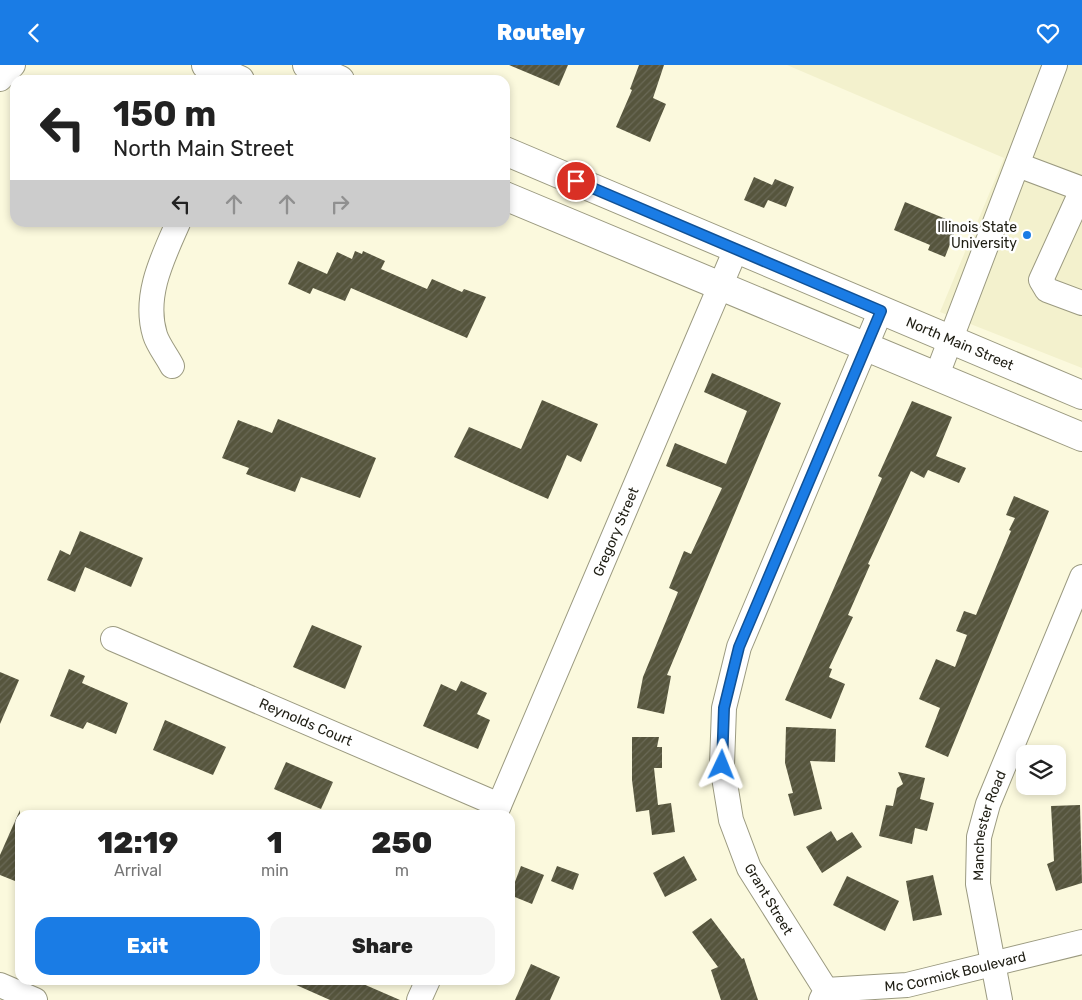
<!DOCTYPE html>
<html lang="en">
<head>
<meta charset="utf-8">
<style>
  body { margin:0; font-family:Rubik,sans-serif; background:#f6f6f6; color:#222; height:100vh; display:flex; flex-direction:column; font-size:19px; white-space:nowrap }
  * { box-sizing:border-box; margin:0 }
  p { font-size:16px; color:#767676 }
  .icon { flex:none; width:28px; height:28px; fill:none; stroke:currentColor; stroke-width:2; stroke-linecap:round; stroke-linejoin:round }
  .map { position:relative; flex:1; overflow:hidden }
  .side { position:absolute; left:15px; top:745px; width:500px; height:175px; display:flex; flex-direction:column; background:#fff; border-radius:15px; box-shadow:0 2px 8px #0003 }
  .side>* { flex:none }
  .guide { position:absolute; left:10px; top:10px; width:500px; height:152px; border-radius:15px; box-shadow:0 2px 8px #0003; background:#fff; color:#222; overflow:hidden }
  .controls { position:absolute; left:1016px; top:680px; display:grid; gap:10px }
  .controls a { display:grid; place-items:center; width:50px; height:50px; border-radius:10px; background:#fff; box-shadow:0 2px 8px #0003; font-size:25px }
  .pin { position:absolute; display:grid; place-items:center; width:42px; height:42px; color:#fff; margin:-21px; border:2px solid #fff; border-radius:50%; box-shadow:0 1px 5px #0007 }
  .me { position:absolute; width:55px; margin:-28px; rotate:2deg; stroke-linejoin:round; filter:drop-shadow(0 0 4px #0008) }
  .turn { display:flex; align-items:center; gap:18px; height:105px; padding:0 20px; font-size:22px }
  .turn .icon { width:65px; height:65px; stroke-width:2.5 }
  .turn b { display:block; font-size:35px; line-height:42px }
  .lanes { display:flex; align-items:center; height:48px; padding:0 20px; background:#0003; justify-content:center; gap:25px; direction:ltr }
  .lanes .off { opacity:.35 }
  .eta { display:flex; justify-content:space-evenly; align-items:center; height:85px; text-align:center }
  .eta b { font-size:30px; font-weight:800; line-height:35px }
  .primary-button { display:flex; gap:10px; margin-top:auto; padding:10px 20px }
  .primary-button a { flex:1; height:58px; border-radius:15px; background:#1a7ce5; color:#fff; font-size:20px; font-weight:800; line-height:58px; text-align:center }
  .primary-button a+a { background:#f6f6f6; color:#222 }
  header { display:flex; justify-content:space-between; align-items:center; height:65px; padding:0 20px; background:#1a7ce5; color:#fff; font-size:22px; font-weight:800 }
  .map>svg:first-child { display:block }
</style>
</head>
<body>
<header><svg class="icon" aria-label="back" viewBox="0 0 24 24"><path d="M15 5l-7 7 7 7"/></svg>Routely<svg class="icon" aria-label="heart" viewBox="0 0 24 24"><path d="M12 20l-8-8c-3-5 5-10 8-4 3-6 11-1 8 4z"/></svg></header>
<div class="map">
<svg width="1082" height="935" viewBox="0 0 1082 935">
  <defs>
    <pattern id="building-hatch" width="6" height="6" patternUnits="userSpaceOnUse" patternTransform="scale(1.25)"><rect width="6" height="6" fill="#56553d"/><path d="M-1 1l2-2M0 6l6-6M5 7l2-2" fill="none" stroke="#6a6956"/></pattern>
  </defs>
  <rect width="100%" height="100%" fill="#fbf9dd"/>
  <!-- built -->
  <path fill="#f3f1cd" d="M787 0H1082V303L940 247 1004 93Z"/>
  <!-- building -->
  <g fill="url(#building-hatch)">
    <path d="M509 0H568L559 21Z"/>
    <path d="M639 0H664L653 33 666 39 650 77 616 62 632 25 630 24Z"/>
    <path d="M754 112 772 120 775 114 794 122 786 142 768 135 764 143 744 135Z"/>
    <path d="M905 137 958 159 945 192 928 185 930 180 894 165Z"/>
    <path d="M355 186 362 189 363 186 385 196 381 204 427 224 432 214 462 227 464 224 486 232 467 273 351 223 345 236 313 223 310 229 288 219 298 196 327 209 337 187 352 194Z"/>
    <path d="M712 308 781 338 667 610 671 611 664 649 637 643 643 612 678 527 669 523 684 486 691 489 722 423 666 401 675 378 726 399 747 346 704 327Z"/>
    <path d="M542 335 598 359 581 397 567 390 548 434 454 392 469 362 521 384Z"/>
    <path d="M912 336 952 352 936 391 966 403 959 418 928 405 924 413 911 406 868 499 870 500 848 550 853 552 829 603 832 604 829 612 845 619 831 654 785 635 882 413 878 411Z"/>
    <path d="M278 354 376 393 360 433 301 412 295 427 246 409 249 403 222 393 238 355 272 368Z"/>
    <path d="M1014 431 1049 446 948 692 925 682 940 643 919 634 936 594 955 602 967 570 956 566 964 546 976 550 1011 466 1009 465 1015 453 1006 450Z"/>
    <path d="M80 466 143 493 131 522 85 502 75 527 47 515 60 485 70 490Z"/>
    <path d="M312 560 362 581 345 624 293 602Z"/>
    <path d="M69 604 85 611 82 618 128 638 116 669 87 657 83 664 50 651Z"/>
    <path d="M0 607 19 615 0 659Z"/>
    <path d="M461 616 487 628 477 649 490 655 478 684 423 661 441 619 456 626Z"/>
    <path d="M165 655 226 682 213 710 153 685Z"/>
    <path d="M786 662 836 664 835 697 810 696 822 744 794 751 788 729 793 728 785 698Z"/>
    <path d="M632 672H659L657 682H662V703H654L658 740 671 738 675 767 652 770 649 745 636 747 632 715Z"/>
    <path d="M286 697 333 717 321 744 274 724Z"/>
    <path d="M898 707 925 713 920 734 934 738 927 766 915 763 912 779 879 771 886 740 893 741 897 723 903 719Z"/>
    <path d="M1080 740 1082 818 1056 826 1047 799 1054 796 1051 741Z"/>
    <path d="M20 745V818L0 810V790Z"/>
    <path d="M831 766 837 776 852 767 862 782 822 808 806 782Z"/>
    <path d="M684 791 697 815 665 832 653 808Z"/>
    <path d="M521 801 544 810 532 839 510 830Z"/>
    <path d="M557 801 579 809 573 825 551 816Z"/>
    <path d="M933 810 942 850 913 856 906 816Z"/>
    <path d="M847 811 899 836 885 866 833 840Z"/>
    <path d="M711 853 742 894 744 893 758 935H721L711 905 718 902 692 867Z"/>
    <path d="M531 899 560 912 550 935H515Z"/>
    <path d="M285 915H354L400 935H330Z"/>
  </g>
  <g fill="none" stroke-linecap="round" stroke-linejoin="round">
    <!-- minor casing -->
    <g stroke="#9b9a80" stroke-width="26">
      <g id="minor">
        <path d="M0 14 13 0"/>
        <path d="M1018 100 1082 124"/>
        <path d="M1082 125 1041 215 1047 225 1082 238"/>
        <path d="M172 301C167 291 158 280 155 270 143 231 163 192 178 158"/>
        <path d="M937 310 1055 0"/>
        <path id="s1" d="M113 574 499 740"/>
        <path id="s2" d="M495 750 736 184"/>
        <path d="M0 920 35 935"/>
        <path id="s3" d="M826 925 907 920 1082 877"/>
        <path d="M419 935 428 915"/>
        <path d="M821 935 826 925 749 803 731 755 722 700 724 643 739 582 881 245"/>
        <path id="s4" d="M1000 935 978 819 979 772 988 739 1082 512"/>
      </g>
    </g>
    <!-- major casing -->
    <g stroke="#9b9a80" stroke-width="30">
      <g id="major">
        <path d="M206 0 240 15"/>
        <path d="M307 0 340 15"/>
        <path id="s5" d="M505 86 1082 330"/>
        <path d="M505 131 1082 372"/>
      </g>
    </g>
    <!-- minor -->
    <use href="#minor" stroke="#fff" stroke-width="24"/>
    <!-- major -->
    <use href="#major" stroke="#fff" stroke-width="28"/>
  </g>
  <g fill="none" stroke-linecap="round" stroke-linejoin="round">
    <!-- route casing -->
    <g stroke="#115195" stroke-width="12">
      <path id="route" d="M576 116 881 246 739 582 724 643 722 700"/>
    </g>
    <!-- route -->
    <use href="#route" stroke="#1a7ce5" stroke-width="9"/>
  </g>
  <!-- markers -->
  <circle fill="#1a7ce5" stroke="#fff" stroke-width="2" cx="1027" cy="170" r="5"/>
  <g text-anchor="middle" stroke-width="5" stroke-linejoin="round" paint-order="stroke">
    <!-- poi labels -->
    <g font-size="14" fill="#1e1d13" stroke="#fff" text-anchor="end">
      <text x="1017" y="167">Illinois State<tspan x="1017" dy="16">University</tspan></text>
    </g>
    <!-- street labels -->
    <g font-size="14" fill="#1e1d13" stroke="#fff">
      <text dy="5" stroke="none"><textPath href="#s5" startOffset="494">North Main Street</textPath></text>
      <text dy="5" stroke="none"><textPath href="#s2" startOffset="308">Gregory Street</textPath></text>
      <text dy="5" stroke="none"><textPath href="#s1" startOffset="210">Reynolds Court</textPath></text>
      <text dy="5" stroke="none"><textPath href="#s4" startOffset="178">Manchester Road</textPath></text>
      <text transform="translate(769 834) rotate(59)" y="5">Grant Street</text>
      <text dy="5" stroke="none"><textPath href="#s3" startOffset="131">Mc Cormick Boulevard</textPath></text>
    </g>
  </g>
</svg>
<div class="controls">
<a><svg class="icon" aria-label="layers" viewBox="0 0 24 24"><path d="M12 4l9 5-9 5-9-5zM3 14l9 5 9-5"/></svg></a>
</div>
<div class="pin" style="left:576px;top:116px;background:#d93025"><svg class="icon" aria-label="arrive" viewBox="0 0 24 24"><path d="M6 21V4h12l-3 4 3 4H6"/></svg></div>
<svg class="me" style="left:722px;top:700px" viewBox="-20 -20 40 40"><path d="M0-17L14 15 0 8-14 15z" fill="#1a7ce5" stroke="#fff" stroke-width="4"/></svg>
<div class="guide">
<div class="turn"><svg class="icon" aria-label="left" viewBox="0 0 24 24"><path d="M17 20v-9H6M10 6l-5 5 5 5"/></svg><div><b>150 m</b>North Main Street</div></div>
<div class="lanes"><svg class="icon" aria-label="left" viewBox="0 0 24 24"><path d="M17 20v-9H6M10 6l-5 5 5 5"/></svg><svg class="icon off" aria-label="ahead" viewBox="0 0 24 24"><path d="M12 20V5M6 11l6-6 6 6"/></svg><svg class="icon off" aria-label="ahead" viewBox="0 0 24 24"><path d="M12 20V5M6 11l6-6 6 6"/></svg><svg class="icon off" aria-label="right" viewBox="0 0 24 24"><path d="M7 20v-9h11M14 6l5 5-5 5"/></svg></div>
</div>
<section class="side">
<div class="eta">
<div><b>12:19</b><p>Arrival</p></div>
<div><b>1</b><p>min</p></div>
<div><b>250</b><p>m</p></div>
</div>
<div class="primary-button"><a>Exit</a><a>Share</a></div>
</section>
</div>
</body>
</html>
